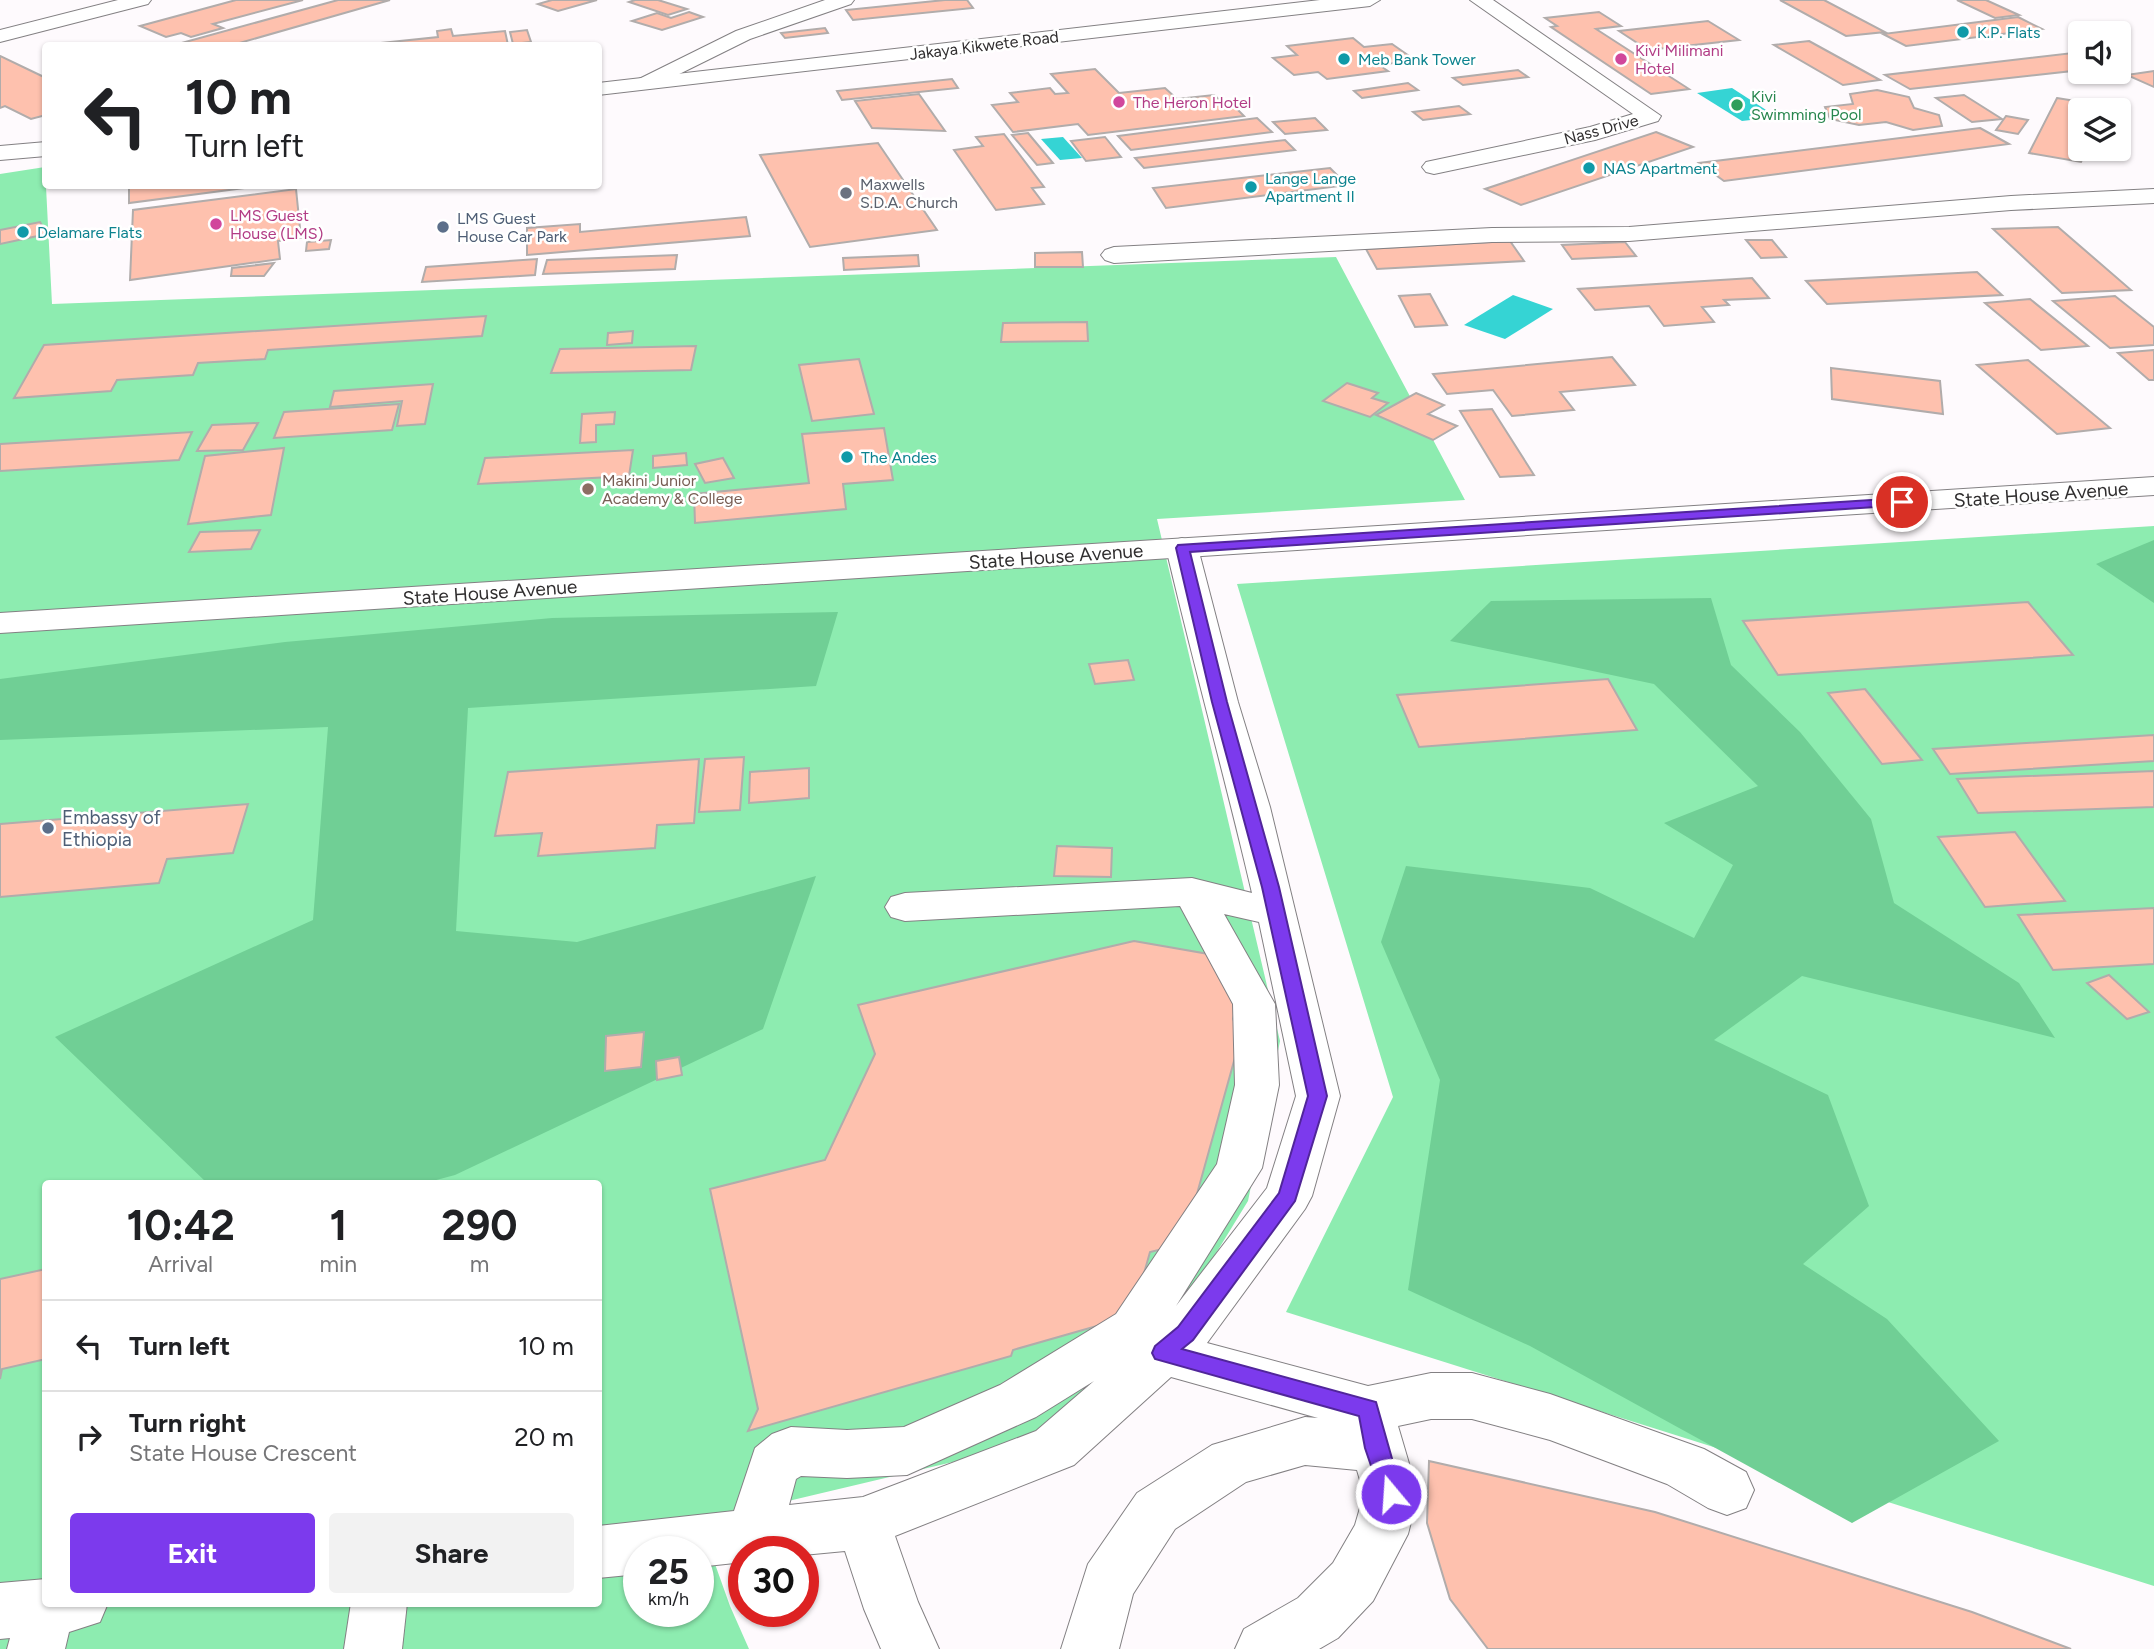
<!DOCTYPE html>
<html lang="en">
<head>
<meta charset="utf-8">
<style>
  body { margin:0; font-family:Figtree,sans-serif; background:#f2f2f2; color:#202124; height:100vh; display:flex; flex-direction:column; font-size:26px; white-space:nowrap }
  * { box-sizing:border-box; margin:0 }
  p { font-size:23px; color:#757577 }
  .icon { flex:none; width:38px; height:38px; fill:none; stroke:currentColor; stroke-width:2; stroke-linecap:round; stroke-linejoin:round }
  .map { position:relative; flex:1; overflow:hidden }
  .sheet { position:absolute; left:42px; top:1180px; width:560px; height:427px; display:flex; flex-direction:column; background:#fff; border-radius:7px; box-shadow:0 2px 5px #0004 }
  .sheet>* { flex:none }
  .banner { position:absolute; left:42px; top:42px; width:560px; height:147px; border-radius:7px; box-shadow:0 2px 5px #0004; background:#fff; color:#202124; overflow:hidden }
  .controls { position:absolute; left:2068px; top:21px; display:grid; gap:14px }
  .controls a { display:grid; place-items:center; width:63px; height:63px; border-radius:7px; background:#fff; box-shadow:0 2px 5px #0004; font-size:35px }
  .speed { position:absolute; left:623px; top:1536px; display:flex; gap:14px; font-size:35px; font-weight:700; text-align:center }
  .speed>* { display:grid; place-content:center; width:91px; height:91px; border-radius:50%; background:#fff; box-shadow:0 2px 5px #0004; line-height:1 }
  .speed small { font-size:18px; font-weight:400 }
  .speed .limit { border:10px solid #d22; background:#fff; color:#111 }
  .pin { position:absolute; display:grid; place-items:center; width:60px; height:60px; color:#fff; margin:-30px; border:4px solid #fff; border-radius:50%; box-shadow:0 2px 7px #0007 }
  .me { position:absolute; width:77px; margin:-38px; rotate:342deg; stroke-linejoin:round; filter:drop-shadow(0 0 5px #0008) }
  .turn { display:flex; align-items:center; gap:24px; height:147px; padding:0 28px; font-size:32px }
  .turn .icon { width:91px; height:91px; stroke-width:2.5 }
  .turn b { display:block; font-size:49px; line-height:60px }
  .eta { display:flex; justify-content:space-evenly; align-items:center; height:119px; text-align:center }
  .eta b { font-size:42px; font-weight:700; line-height:49px }
  .primary-button { display:flex; gap:14px; margin-top:auto; padding:14px 28px }
  .primary-button a { flex:1; height:80px; border-radius:7px; background:#7c3aed; color:#fff; font-size:28px; font-weight:700; line-height:80px; text-align:center }
  .primary-button a+a { background:#f2f2f2; color:#202124 }
  ul { padding:0; list-style:none }
  li { display:flex; align-items:center; gap:21px; height:91px; padding:0 28px; border-top:2px solid #e0e0e0 }
  li div { flex:1 }
  li b { display:block; font-size:26px }
  li em { font-style:normal }
  .map>svg:first-child { display:block }
</style>
</head>
<body>
<div class="map">
<svg width="2154" height="1649" viewBox="0 0 2154 1649">
  <rect width="100%" height="100%" fill="#fefafd"/>
  <!-- green -->
  <g fill="#8decb0" fill-rule="evenodd">
    <path d="M45 167 52 304 1336 257 1465 500 1157 519 1280 1041 1248 1201 1180 1312 1016 1447 700 1522 730 1606 749 1649H0V174ZM46 1183H598V1603H46ZM639 1552H698V1612H639Z"/>
    <path d="M2154 526V1586L1286 1312 1393 1097 1237 584Z"/>
  </g>
  <!-- forest -->
  <g fill="#70cf95">
    <path d="M2154 540V603L2096 564Z"/>
    <path d="M1711 598 1731 665 1800 732 1871 819 1894 903 2019 983 2055 1038 1802 976 1714 1040 1828 1095 1869 1206 1803 1264 1887 1319 1999 1441 1852 1523 1530 1346 1408 1290 1440 1080 1381 942 1406 866 1590 888 1694 938 1733 865 1664 823 1758 786 1654 684 1450 641 1491 601Z"/>
    <path d="M838 612 816 686 468 708 456 931 577 942 816 876 763 1029 455 1175 425 1183H207L55 1037 313 920 328 727 0 740V679L285 642 552 618Z"/>
  </g>
  <!-- water -->
  <g fill="#35d4d4">
    <path d="M1732 88 1777 117 1742 121 1697 93Z"/>
    <path d="M1063 137 1082 158 1060 160 1041 139Z"/>
    <path d="M1513 295 1553 309 1505 339 1464 325Z"/>
  </g>
  <!-- building -->
  <g fill="#fec1ae" stroke="#b1acab" stroke-width="2">
    <path d="M236 0H303L213 24 223 28 191 37 181 33 166 37 140 26Z"/>
    <path d="M338 0H390L229 46 178 44Z"/>
    <path d="M552 0H597L558 11 538 4Z"/>
    <path d="M635 0H658L687 9 668 15 629 2Z"/>
    <path d="M945 0H967L973 8 853 20 846 10Z"/>
    <path d="M1780 0H1824L1885 32 1846 36Z"/>
    <path d="M1957 0H1986L2019 15 1995 18Z"/>
    <path d="M689 12 703 17 662 30 632 21 657 13 671 18Z"/>
    <path d="M1599 12 1621 26 1596 29 1689 89 1651 94 1551 27 1557 26 1545 18Z"/>
    <path d="M2018 17 2042 29 1906 46 1883 34Z"/>
    <path d="M1708 21 1739 40 1648 50 1619 31Z"/>
    <path d="M825 28 828 33 785 38 781 33Z"/>
    <path d="M451 29 453 36 505 31 508 45 352 46 438 37 437 31Z"/>
    <path d="M527 30 531 42 513 44 510 32Z"/>
    <path d="M1353 38 1364 47 1392 44 1415 60 1379 65 1388 71 1327 79 1318 72 1294 75 1273 58 1297 55 1287 46Z"/>
    <path d="M1809 41 1880 80 1843 85 1774 45Z"/>
    <path d="M2081 52V70L1910 89 1885 75Z"/>
    <path d="M0 56 46 78V115L31 119 5 106 0 108Z"/>
    <path d="M1095 69 1119 93 1165 88 1177 99 1214 95 1223 103 1230 102 1244 116 1088 135 1078 124 1013 132 992 105 1018 102 1010 93 1050 88 1055 94 1068 93 1051 74Z"/>
    <path d="M1518 70 1528 77 1463 85 1453 78Z"/>
    <path d="M2154 71V87L2127 75Z"/>
    <path d="M952 79 958 88 842 100 837 91Z"/>
    <path d="M1408 83 1418 90 1362 98 1354 91Z"/>
    <path d="M1877 90 1909 97 1914 108 1939 115 1942 126 1913 130 1886 122 1859 125 1830 119 1825 107 1853 104 1850 94Z"/>
    <path d="M919 94 945 131 872 128 855 101Z"/>
    <path d="M1964 95 2002 119 1972 122 1936 98Z"/>
    <path d="M2057 98 2106 106 2104 110H2081V149H2087L2081 162 2029 153Z"/>
    <path d="M1459 106 1470 114 1423 120 1413 112Z"/>
    <path d="M2006 116 2028 120 2018 134 1996 130Z"/>
    <path d="M1257 118 1272 132 1131 150 1118 136Z"/>
    <path d="M1315 118 1327 130 1285 134 1273 122Z"/>
    <path d="M1980 128 2009 144 1724 181 1699 163Z"/>
    <path d="M1656 132 1693 147 1521 205 1485 189Z"/>
    <path d="M1028 133 1053 163 1037 165 1012 135Z"/>
    <path d="M1004 134 1044 187 1032 188 1044 204 996 210 954 150 983 146 976 137Z"/>
    <path d="M1105 137 1121 157 1086 161 1071 141Z"/>
    <path d="M1285 140 1295 150 1144 168 1135 158Z"/>
    <path d="M878 143 937 230 810 247 760 155Z"/>
    <path d="M1330 168 1347 185 1166 208 1153 188Z"/>
    <path d="M129 186H260L129 203Z"/>
    <path d="M296 189 301 238 278 241 280 259 130 280 133 210Z"/>
    <path d="M746 217 750 236 527 255V228L580 224V232Z"/>
    <path d="M40 222 47 234 0 244V230Z"/>
    <path d="M2058 227 2131 290 2062 293 1993 229Z"/>
    <path d="M331 240 329 249 306 251 307 242Z"/>
    <path d="M1746 240H1772L1786 257 1761 258Z"/>
    <path d="M1510 241 1524 261 1377 269 1366 249Z"/>
    <path d="M1625 242 1636 256 1572 259 1562 245Z"/>
    <path d="M1082 252 1083 267H1035V253Z"/>
    <path d="M677 255 675 269 543 274 547 260Z"/>
    <path d="M918 255 919 266 844 270 843 258Z"/>
    <path d="M537 259 535 275 422 282 426 267Z"/>
    <path d="M274 263 264 276H231L232 268Z"/>
    <path d="M1977 272 2002 295 1827 304 1806 281Z"/>
    <path d="M1752 278 1769 298 1724 300 1729 305 1702 307 1714 322 1664 326 1649 306 1595 310 1578 289Z"/>
    <path d="M1430 294 1447 325 1415 327 1399 296Z"/>
    <path d="M2115 296 2154 327V345L2110 348 2053 301Z"/>
    <path d="M2030 299 2088 346 2041 350 1985 303Z"/>
    <path d="M486 316 482 336 268 350 265 359 198 363 193 375 117 380 111 391 14 398 44 345Z"/>
    <path d="M1087 322 1088 341 1001 342 1003 323Z"/>
    <path d="M633 331 632 343 607 345 608 333Z"/>
    <path d="M696 346 691 370 551 373 560 349Z"/>
    <path d="M2154 350V380H2149L2118 353Z"/>
    <path d="M1612 357 1635 385 1560 392 1574 410 1512 416 1493 390 1447 394 1433 374Z"/>
    <path d="M859 359 874 414 812 421 799 365Z"/>
    <path d="M2028 360 2110 428 2057 434 1977 365Z"/>
    <path d="M1831 368 1940 381 1943 414 1832 399Z"/>
    <path d="M1347 383 1378 393 1372 398 1388 403 1370 417 1323 401Z"/>
    <path d="M433 384 425 424 397 426 402 401 330 407 334 391Z"/>
    <path d="M1416 393 1444 405 1428 414 1457 426 1433 440 1376 415Z"/>
    <path d="M399 404 392 430 274 438 284 412Z"/>
    <path d="M1492 409 1534 475 1500 477 1460 411Z"/>
    <path d="M615 412 614 424 596 425V442L580 443 582 414Z"/>
    <path d="M258 423 243 450 197 451 212 425Z"/>
    <path d="M884 428 893 480 843 484 846 509 695 523 694 494 809 483 802 434Z"/>
    <path d="M192 432 179 460 0 471V444Z"/>
    <path d="M284 448 271 515 188 524 205 456Z"/>
    <path d="M633 450 629 476 478 484 485 458Z"/>
    <path d="M686 453 687 465 653 468V456Z"/>
    <path d="M723 458 734 478 705 483 695 464Z"/>
    <path d="M260 530 251 549 189 552 200 532Z"/>
    <path d="M2028 602 2073 655 1778 675 1743 621Z"/>
    <path d="M1128 660 1134 680 1095 684 1089 664Z"/>
    <path d="M1608 679 1637 730 1419 747 1397 695Z"/>
    <path d="M1865 689 1922 760 1882 764 1828 693Z"/>
    <path d="M2154 735V761L1950 774 1933 749Z"/>
    <path d="M744 757 740 810 699 812 705 759Z"/>
    <path d="M699 759 694 823 657 825 655 848 538 856 542 833 495 836 508 772Z"/>
    <path d="M809 768V798L749 803 750 772Z"/>
    <path d="M2154 771V807L1978 813 1957 779Z"/>
    <path d="M248 804 233 853 167 859 159 883 0 897V824Z"/>
    <path d="M2015 832 2065 901 1985 907 1938 837Z"/>
    <path d="M1057 846 1112 848 1111 877 1054 876Z"/>
    <path d="M2154 908V964L2053 970 2018 915Z"/>
    <path d="M1134 941 1214 955 1238 1001 1233 1019 1241 1036 1183 1244 1150 1252 1132 1316 1013 1350 1011 1356 748 1431 758 1409 710 1189 825 1160 875 1054 858 1005Z"/>
    <path d="M2109 975 2149 1012 2127 1019 2087 983Z"/>
    <path d="M644 1032 641 1067 605 1071 606 1036Z"/>
    <path d="M679 1057 682 1075 657 1080 656 1061Z"/>
    <path d="M46 1269V1359L2 1369 0 1379V1279Z"/>
    <path d="M1429 1461 1655 1512 1972 1612 2071 1649H1488L1450 1599 1427 1523Z"/>
  </g>
  <g fill="none" stroke-linecap="round" stroke-linejoin="round">
    <!-- street casing -->
    <g stroke="#838083" stroke-width="2">
      <g id="street">
        <path d="M825 0H854L851 4 750 39 649 89H635L631 85 635 81 736 31Z"/>
        <path d="M1470 0H1493L1661 116 1658 121 1595 140 1434 174 1426 172 1422 167 1426 162 1590 127 1633 114Z"/>
        <path d="M2154 189V203L2011 210 1629 241 1492 242 1114 263 1105 260 1101 255 1105 250 1114 247 1492 228 1629 227 2011 196Z"/>
        <path d="M1182 538 1193 541 1198 548 1238 702 1270 807 1340 1096 1312 1196 1305 1209 1207 1343 1368 1386 1431 1373H1472L1550 1394 1704 1449 1746 1472 1754 1490 1746 1508 1727 1515 1708 1508 1667 1484 1550 1440 1472 1419H1431L1398 1426 1418 1494 1408 1534 1373 1601 1338 1638 1319 1649H1235L1244 1629 1298 1598 1333 1563 1355 1525 1364 1494 1357 1470 1305 1465 1246 1482 1175 1529 1133 1594 1119 1649H1061L1088 1564 1137 1493 1212 1445 1305 1417 1318 1418 1171 1377 1074 1465 895 1536 918 1602 939 1649H881L864 1609 845 1551 803 1555V1552H744V1562L698 1567V1552H639V1574L598 1578V1526L734 1511 755 1448 772 1434 791 1427 847 1430 904 1427 1000 1385 1116 1314 1217 1164 1235 1085 1233 1004 1180 906 905 921 891 917 885 907 891 897 905 893 1192 878 1252 893C1225 777 1193 663 1166 548L1171 541ZM1224 914 1259 922 1296 1096 1267 1188 1176 1306 1262 1168 1279 1085 1275 1004ZM1094 1381 1036 1431 863 1497 789 1505 796 1479 801 1476 847 1478 907 1475 1036 1417Z"/>
        <path d="M46 1579V1603H108L100 1622 69 1632 65 1649H7L10 1638 0 1639V1583Z"/>
        <path d="M351 1603H407L402 1649H344Z"/>
      </g>
    </g>
    <!-- secondary casing -->
    <g stroke="#838083" stroke-width="2">
      <g id="secondary">
        <path d="M118 0H151L148 4 0 42V30Z"/>
        <path d="M1320 0H1380L1370 6 598 95V83Z"/>
        <path d="M46 142V156L0 160V146Z"/>
        <path d="M2154 477V495L0 633V613Z"/>
      </g>
    </g>
    <!-- street -->
    <use href="#street" fill="#fff" fill-rule="evenodd"/>
    <!-- secondary -->
    <use href="#secondary" fill="#fff" fill-rule="evenodd"/>
  </g>
  <!-- route -->
  <path fill="#7c3aed" stroke="#51269a" stroke-width="2" d="M1902 498 1908 502 1906 505 1190 552 1227 702 1279 887 1327 1096 1295 1201 1193 1340 1182 1349 1376 1402 1402 1494 1399 1501 1391 1504 1383 1501 1365 1448 1359 1416 1155 1359 1152 1353 1155 1346 1178 1327 1279 1193 1308 1096 1262 887 1212 702 1176 548 1178 545Z"/>
  <!-- markers -->
  <g fill="#0f9aa8" stroke="#fff" stroke-width="2.5">
    <circle cx="1963" cy="32" r="7"/>
    <circle cx="1344" cy="59" r="7"/>
    <circle cx="1589" cy="168" r="7"/>
    <circle cx="1251" cy="187" r="7"/>
    <circle cx="23" cy="232" r="7"/>
    <circle cx="847" cy="457" r="7"/>
  </g>
  <g fill="#d1479c" stroke="#fff" stroke-width="2.5">
    <circle cx="1621" cy="59" r="7"/>
    <circle cx="1119" cy="102" r="7"/>
    <circle cx="216" cy="224" r="7"/>
  </g>
  <circle fill="#2e9e5b" stroke="#fff" stroke-width="2.5" cx="1737" cy="105" r="7"/>
  <circle fill="#6b7280" stroke="#fff" stroke-width="2.5" cx="846" cy="193" r="7"/>
  <g fill="#5c6f8a" stroke="#fff" stroke-width="2.5">
    <circle cx="443" cy="227" r="7"/>
    <circle cx="48" cy="828" r="7"/>
  </g>
  <circle fill="#8d6e63" stroke="#fff" stroke-width="2.5" cx="588" cy="489" r="7"/>
  <g text-anchor="middle" stroke-width="5" stroke-linejoin="round" paint-order="stroke">
    <!-- far-culture labels -->
    <g font-size="16" fill="#0d838f" stroke="#fff" text-anchor="start">
      <text x="1977" y="38">K.P. Flats</text>
      <text x="1358" y="65">Meb Bank Tower</text>
      <text x="1603" y="174">NAS Apartment</text>
      <text x="1265" y="184">Lange Lange<tspan x="1265" dy="18">Apartment II</tspan></text>
      <text x="37" y="238">Delamare Flats</text>
      <text x="861" y="463">The Andes</text>
    </g>
    <!-- far-street labels -->
    <g font-size="16" fill="#302e2f" stroke="#fff">
      <text transform="translate(984 45) rotate(-7)" y="6">Jakaya Kikwete Road</text>
      <text transform="translate(1601 129) rotate(-15)" y="6">Nass Drive</text>
    </g>
    <!-- far-hotel labels -->
    <g font-size="16" fill="#b23c85" stroke="#fff" text-anchor="start">
      <text x="1635" y="56">Kivi Milimani<tspan x="1635" dy="18">Hotel</tspan></text>
      <text x="1133" y="108">The Heron Hotel</text>
      <text x="230" y="221">LMS Guest<tspan x="230" dy="18">House (LMS)</tspan></text>
    </g>
    <!-- far-leisure labels -->
    <g font-size="16" fill="#27864d" stroke="#fff" text-anchor="start">
      <text x="1751" y="102">Kivi<tspan x="1751" dy="18">Swimming Pool</tspan></text>
    </g>
    <!-- far-worship labels -->
    <g font-size="16" fill="#5b616d" stroke="#fff" text-anchor="start">
      <text x="860" y="190">Maxwells<tspan x="860" dy="18">S.D.A. Church</tspan></text>
    </g>
    <!-- far-service labels -->
    <g font-size="16" fill="#4e5e75" stroke="#fff" text-anchor="start">
      <text x="457" y="224">LMS Guest<tspan x="457" dy="18">House Car Park</tspan></text>
    </g>
    <!-- far-education labels -->
    <g font-size="16" fill="#785e54" stroke="#fff" text-anchor="start">
      <text x="602" y="486">Makini Junior<tspan x="602" dy="18">Academy &amp; College</tspan></text>
    </g>
    <!-- street labels -->
    <g font-size="19" fill="#302e2f" stroke="#fff">
      <text transform="translate(2041 494) rotate(-4)" y="7">State House Avenue</text>
      <text transform="translate(1056 556) rotate(-4)" y="7">State House Avenue</text>
      <text transform="translate(490 592) rotate(-4)" y="7">State House Avenue</text>
    </g>
    <!-- service labels -->
    <g font-size="19" fill="#4e5e75" stroke="#fff" text-anchor="start">
      <text x="62" y="824">Embassy of<tspan x="62" dy="22">Ethiopia</tspan></text>
    </g>
  </g>
</svg>
<div class="controls">
<a><svg class="icon" aria-label="sound" viewBox="0 0 24 24"><path d="M4 9h4l5-4v14l-5-4H4zM17 9q2 3 0 6"/></svg></a>
<a><svg class="icon" aria-label="layers" viewBox="0 0 24 24"><path d="M12 4l9 5-9 5-9-5zM3 14l9 5 9-5"/></svg></a>
</div>
<div class="speed"><div>25<small>km/h</small></div><div class="limit">30</div></div>
<div class="pin" style="left:1902px;top:502px;background:#d93025"><svg class="icon" aria-label="arrive" viewBox="0 0 24 24"><path d="M6 21V4h12l-3 4 3 4H6"/></svg></div>
<svg class="me" style="left:1391px;top:1494px" viewBox="-20 -20 40 40"><circle r="17" fill="#7c3aed" stroke="#fff" stroke-width="3"/><path d="M0-11L8 9 0 5-8 9z" fill="#fff"/></svg>
<div class="banner">
<div class="turn"><svg class="icon" aria-label="left" viewBox="0 0 24 24"><path d="M17 20v-9H6M10 6l-5 5 5 5"/></svg><div><b>10 m</b>Turn left</div></div>
</div>
<section class="sheet">
<div class="eta">
<div><b>10:42</b><p>Arrival</p></div>
<div><b>1</b><p>min</p></div>
<div><b>290</b><p>m</p></div>
</div>
<ul>
<li><svg class="icon" aria-label="left" viewBox="0 0 24 24"><path d="M17 20v-9H6M10 6l-5 5 5 5"/></svg><div><b>Turn left</b></div><em>10 m</em></li>
<li><svg class="icon" aria-label="right" viewBox="0 0 24 24"><path d="M7 20v-9h11M14 6l5 5-5 5"/></svg><div><b>Turn right</b><p>State House Crescent</p></div><em>20 m</em></li>
</ul>
<div class="primary-button"><a>Exit</a><a>Share</a></div>
</section>
</div>
</body>
</html>
